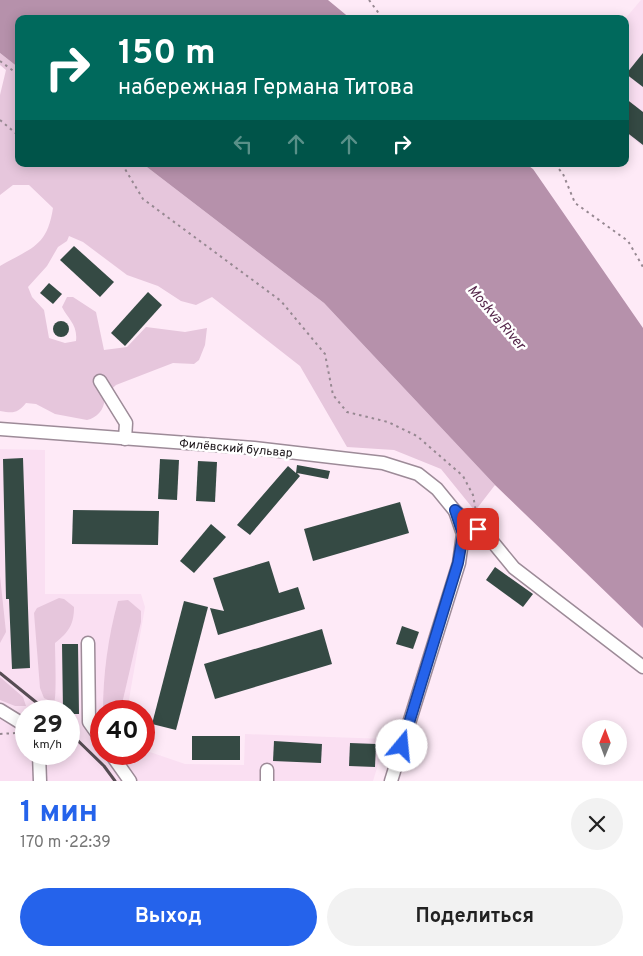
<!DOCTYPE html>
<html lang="ru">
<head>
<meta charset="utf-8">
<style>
  body { margin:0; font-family:Overpass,sans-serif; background:#f2f2f2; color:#222; height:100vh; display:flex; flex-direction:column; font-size:19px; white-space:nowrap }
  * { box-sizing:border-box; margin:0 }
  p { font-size:16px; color:#767676 }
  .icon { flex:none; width:28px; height:28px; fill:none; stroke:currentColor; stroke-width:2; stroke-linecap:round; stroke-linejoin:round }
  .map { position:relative; height:781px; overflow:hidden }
  .panel { display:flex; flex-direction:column; background:#fff; flex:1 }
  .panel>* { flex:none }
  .top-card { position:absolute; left:15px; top:15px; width:614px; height:152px; border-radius:10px; box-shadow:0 2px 12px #0003; background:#00695c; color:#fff; overflow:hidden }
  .needle { width:32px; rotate:1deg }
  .controls { position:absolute; left:582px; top:720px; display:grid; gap:10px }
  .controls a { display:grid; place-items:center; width:45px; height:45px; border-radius:50%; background:#fff; box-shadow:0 2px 12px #0003; font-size:25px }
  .speed { position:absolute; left:15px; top:700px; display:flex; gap:10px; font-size:25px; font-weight:700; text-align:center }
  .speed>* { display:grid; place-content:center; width:65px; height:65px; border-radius:50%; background:#fff; box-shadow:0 2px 12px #0003; line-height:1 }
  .speed small { font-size:12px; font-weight:400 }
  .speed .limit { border:8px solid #d22; background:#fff; color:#111 }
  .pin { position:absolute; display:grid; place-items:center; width:42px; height:42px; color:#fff; margin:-21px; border-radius:10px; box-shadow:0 2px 8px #0006 }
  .me { position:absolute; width:55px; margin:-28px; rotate:17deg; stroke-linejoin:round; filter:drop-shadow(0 0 4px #0008) }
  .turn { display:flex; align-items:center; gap:18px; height:105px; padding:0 20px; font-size:22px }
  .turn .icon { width:65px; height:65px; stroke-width:2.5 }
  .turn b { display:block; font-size:35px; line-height:42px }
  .lanes { display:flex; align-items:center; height:48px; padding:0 20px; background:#0003; justify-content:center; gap:25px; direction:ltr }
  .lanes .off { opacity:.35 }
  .round { display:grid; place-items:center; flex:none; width:52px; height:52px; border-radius:26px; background:#f2f2f2 }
  .headline { display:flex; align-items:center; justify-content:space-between; height:85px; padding:0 20px }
  h1 { font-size:30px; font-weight:700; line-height:38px; color:#2563eb }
  .primary-button { display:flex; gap:10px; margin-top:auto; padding:10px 20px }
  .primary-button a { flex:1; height:58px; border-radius:30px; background:#2563eb; color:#fff; font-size:20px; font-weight:700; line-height:58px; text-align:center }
  .primary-button a+a { background:#f2f2f2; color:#222 }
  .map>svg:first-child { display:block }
</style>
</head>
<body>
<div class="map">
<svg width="643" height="781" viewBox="0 0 643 781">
  <rect width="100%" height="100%" fill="#feeaf7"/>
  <!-- built -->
  <g fill="#fadff2" fill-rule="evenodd">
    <path d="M641 0H643V147L625 132V19Z"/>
    <path d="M0 449 45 450V594H141L145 607 127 711H101V754H144V750L185 764 244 765 245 734 386 739 373 781H0ZM26 711H69V754H26Z"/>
  </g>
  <!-- green -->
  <g fill="#e6c6dc">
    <path d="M0 53 19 68V164H143L324 303 495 485 475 511 441 469 394 450 347 447 300 366 212 297 196 305 181 301 158 286 127 275 83 242 69 236 67 241 58 247 47 266 28 287 32 297 44 310 49 338 65 343 76 341C78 325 68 319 62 307L67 297H73L96 312 104 350 127 347 146 327 185 332 207 328 205 345 199 360 194 364 173 363 116 385 104 396C106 408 98 417 87 420L55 414 36 404 26 403C17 414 13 413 0 411V266C30 248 47 248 53 208L29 185H13L0 195V95L6 70 0 65Z"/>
    <path d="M0 576 6 632 0 643Z"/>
    <path d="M59 598 64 599 74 607C74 624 69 632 55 643 55 654 57 697 54 703L44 698 40 688 34 613 37 608Z"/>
    <path d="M128 600 141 611V622L121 708 120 711H103C103 675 108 637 118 601Z"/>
    <path d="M0 677 23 697 26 706H15L0 700Z"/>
  </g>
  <!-- water -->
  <g fill="#b691ab">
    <path d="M0 0H328L351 19H19V68L0 53Z"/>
    <path d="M143 164H526L533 169 643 328V628L495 485 324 303Z"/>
  </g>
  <!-- building -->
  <g fill="#354a44">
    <path d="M643 53V87L626 74Z"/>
    <path d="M625 98 643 112V145L625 131Z"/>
    <path d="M74 246 114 282 100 297 60 260Z"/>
    <path d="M49 283 62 294 53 304 40 293Z"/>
    <path d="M148 292 162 305 125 346 111 333Z"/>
    <circle cx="61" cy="329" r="8"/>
    <path d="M23 458 30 668 12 669 9 599H6L3 459Z"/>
    <path d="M160 459 179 460 177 500 158 499Z"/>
    <path d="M198 461 217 462 215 502 196 501Z"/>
    <path d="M297 465 330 471 328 479 297 473 300 476 250 535 237 525 288 466 296 473Z"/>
    <path d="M400 502 409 533 313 561 304 529Z"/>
    <path d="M73 510 159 511 158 545 72 544Z"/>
    <path d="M211 524 226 537 194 573 180 561Z"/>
    <path d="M269 561 279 593 298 587 305 609 218 635 210 608 224 611 213 578Z"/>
    <path d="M495 567 533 594 523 607 486 580Z"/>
    <path d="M184 601 208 607 176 730 152 724Z"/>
    <path d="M402 626 419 632 413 649 396 644Z"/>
    <path d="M322 629 332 664 215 699 204 664Z"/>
    <path d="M62 644H78L79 714H69V711H63Z"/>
    <rect x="192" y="736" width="48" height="24"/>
    <path d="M274 741 322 744 321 763 273 761Z"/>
    <path d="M350 743 376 744 375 767 349 766Z"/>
  </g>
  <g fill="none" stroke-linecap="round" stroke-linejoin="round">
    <!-- minor casing -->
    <g stroke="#9d8b98" stroke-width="15">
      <g id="minor">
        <path d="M100 381 126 423 125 439"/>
        <path d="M0 429 254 448 383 463 418 474 437 489 455 511 491 540 514 568 643 667"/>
        <path d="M88 643 89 722 101 739"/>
        <path d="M0 710 26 726"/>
        <path d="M39 754 40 781"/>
        <path d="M111 754 130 781"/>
        <path d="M267 770V781"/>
        <path d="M391 781 459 563 463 534 455 511"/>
      </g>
    </g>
    <!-- path -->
    <g stroke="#968891" stroke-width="2" stroke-dasharray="2.5 4" stroke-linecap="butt">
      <path d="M369 0 383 19"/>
      <path d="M0 61 19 75"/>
      <path d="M0 120 19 136"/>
      <path d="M122 164 143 199 281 301 325 354 333 395 347 412 388 422 417 436 463 476 473 495 476 512"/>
      <path d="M555 164 563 174 575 203 628 241 643 267"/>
      <path d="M0 734 15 733"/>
    </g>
    <!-- minor -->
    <use href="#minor" stroke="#fff" stroke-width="12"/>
    <!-- rail -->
    <g stroke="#574d54" stroke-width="3">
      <path d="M0 673 47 711"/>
      <path d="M69 732 104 766 115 781"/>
    </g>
  </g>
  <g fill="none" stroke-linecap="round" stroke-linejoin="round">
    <!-- route casing -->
    <g stroke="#184099" stroke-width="12">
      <path id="route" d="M402 746 458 563 463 534 455 510 478 529"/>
    </g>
    <!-- route -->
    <use href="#route" stroke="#2563eb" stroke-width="9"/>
  </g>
  <g text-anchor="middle" stroke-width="5" stroke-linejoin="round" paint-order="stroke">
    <!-- street labels -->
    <g font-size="12" fill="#1a1418" stroke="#fff">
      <text transform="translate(236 448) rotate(5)" y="4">Филёвский бульвар</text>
    </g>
    <!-- water labels -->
    <g font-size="14" font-style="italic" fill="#56274b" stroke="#fff">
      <text transform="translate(497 317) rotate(49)" y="5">Moskva River</text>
    </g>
  </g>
</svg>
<div class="controls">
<a><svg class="needle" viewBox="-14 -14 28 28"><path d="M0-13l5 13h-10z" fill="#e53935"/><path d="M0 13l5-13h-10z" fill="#767676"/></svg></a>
</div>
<div class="speed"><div>29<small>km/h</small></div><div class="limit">40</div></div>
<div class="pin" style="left:478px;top:529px;background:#d93025"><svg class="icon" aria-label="arrive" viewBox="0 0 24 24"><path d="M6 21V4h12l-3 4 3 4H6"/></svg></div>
<svg class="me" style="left:402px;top:746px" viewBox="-20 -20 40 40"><circle r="19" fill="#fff"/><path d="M0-13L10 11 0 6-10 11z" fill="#2563eb"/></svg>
<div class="top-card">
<div class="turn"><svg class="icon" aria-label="right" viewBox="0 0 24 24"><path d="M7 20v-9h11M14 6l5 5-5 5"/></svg><div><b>150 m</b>набережная Германа Титова</div></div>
<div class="lanes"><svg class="icon off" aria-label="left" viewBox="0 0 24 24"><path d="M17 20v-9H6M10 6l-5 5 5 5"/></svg><svg class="icon off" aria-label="ahead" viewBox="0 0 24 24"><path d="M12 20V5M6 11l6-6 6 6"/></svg><svg class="icon off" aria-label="ahead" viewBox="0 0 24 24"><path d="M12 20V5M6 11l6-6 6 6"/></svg><svg class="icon" aria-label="right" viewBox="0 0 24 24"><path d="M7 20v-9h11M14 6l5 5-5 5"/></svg></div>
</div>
</div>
<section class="panel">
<div class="headline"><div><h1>1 мин</h1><p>170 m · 22:39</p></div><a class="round"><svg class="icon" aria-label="close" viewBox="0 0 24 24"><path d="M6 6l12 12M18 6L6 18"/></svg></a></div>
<div class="primary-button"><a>Выход</a><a>Поделиться</a></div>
</section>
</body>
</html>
